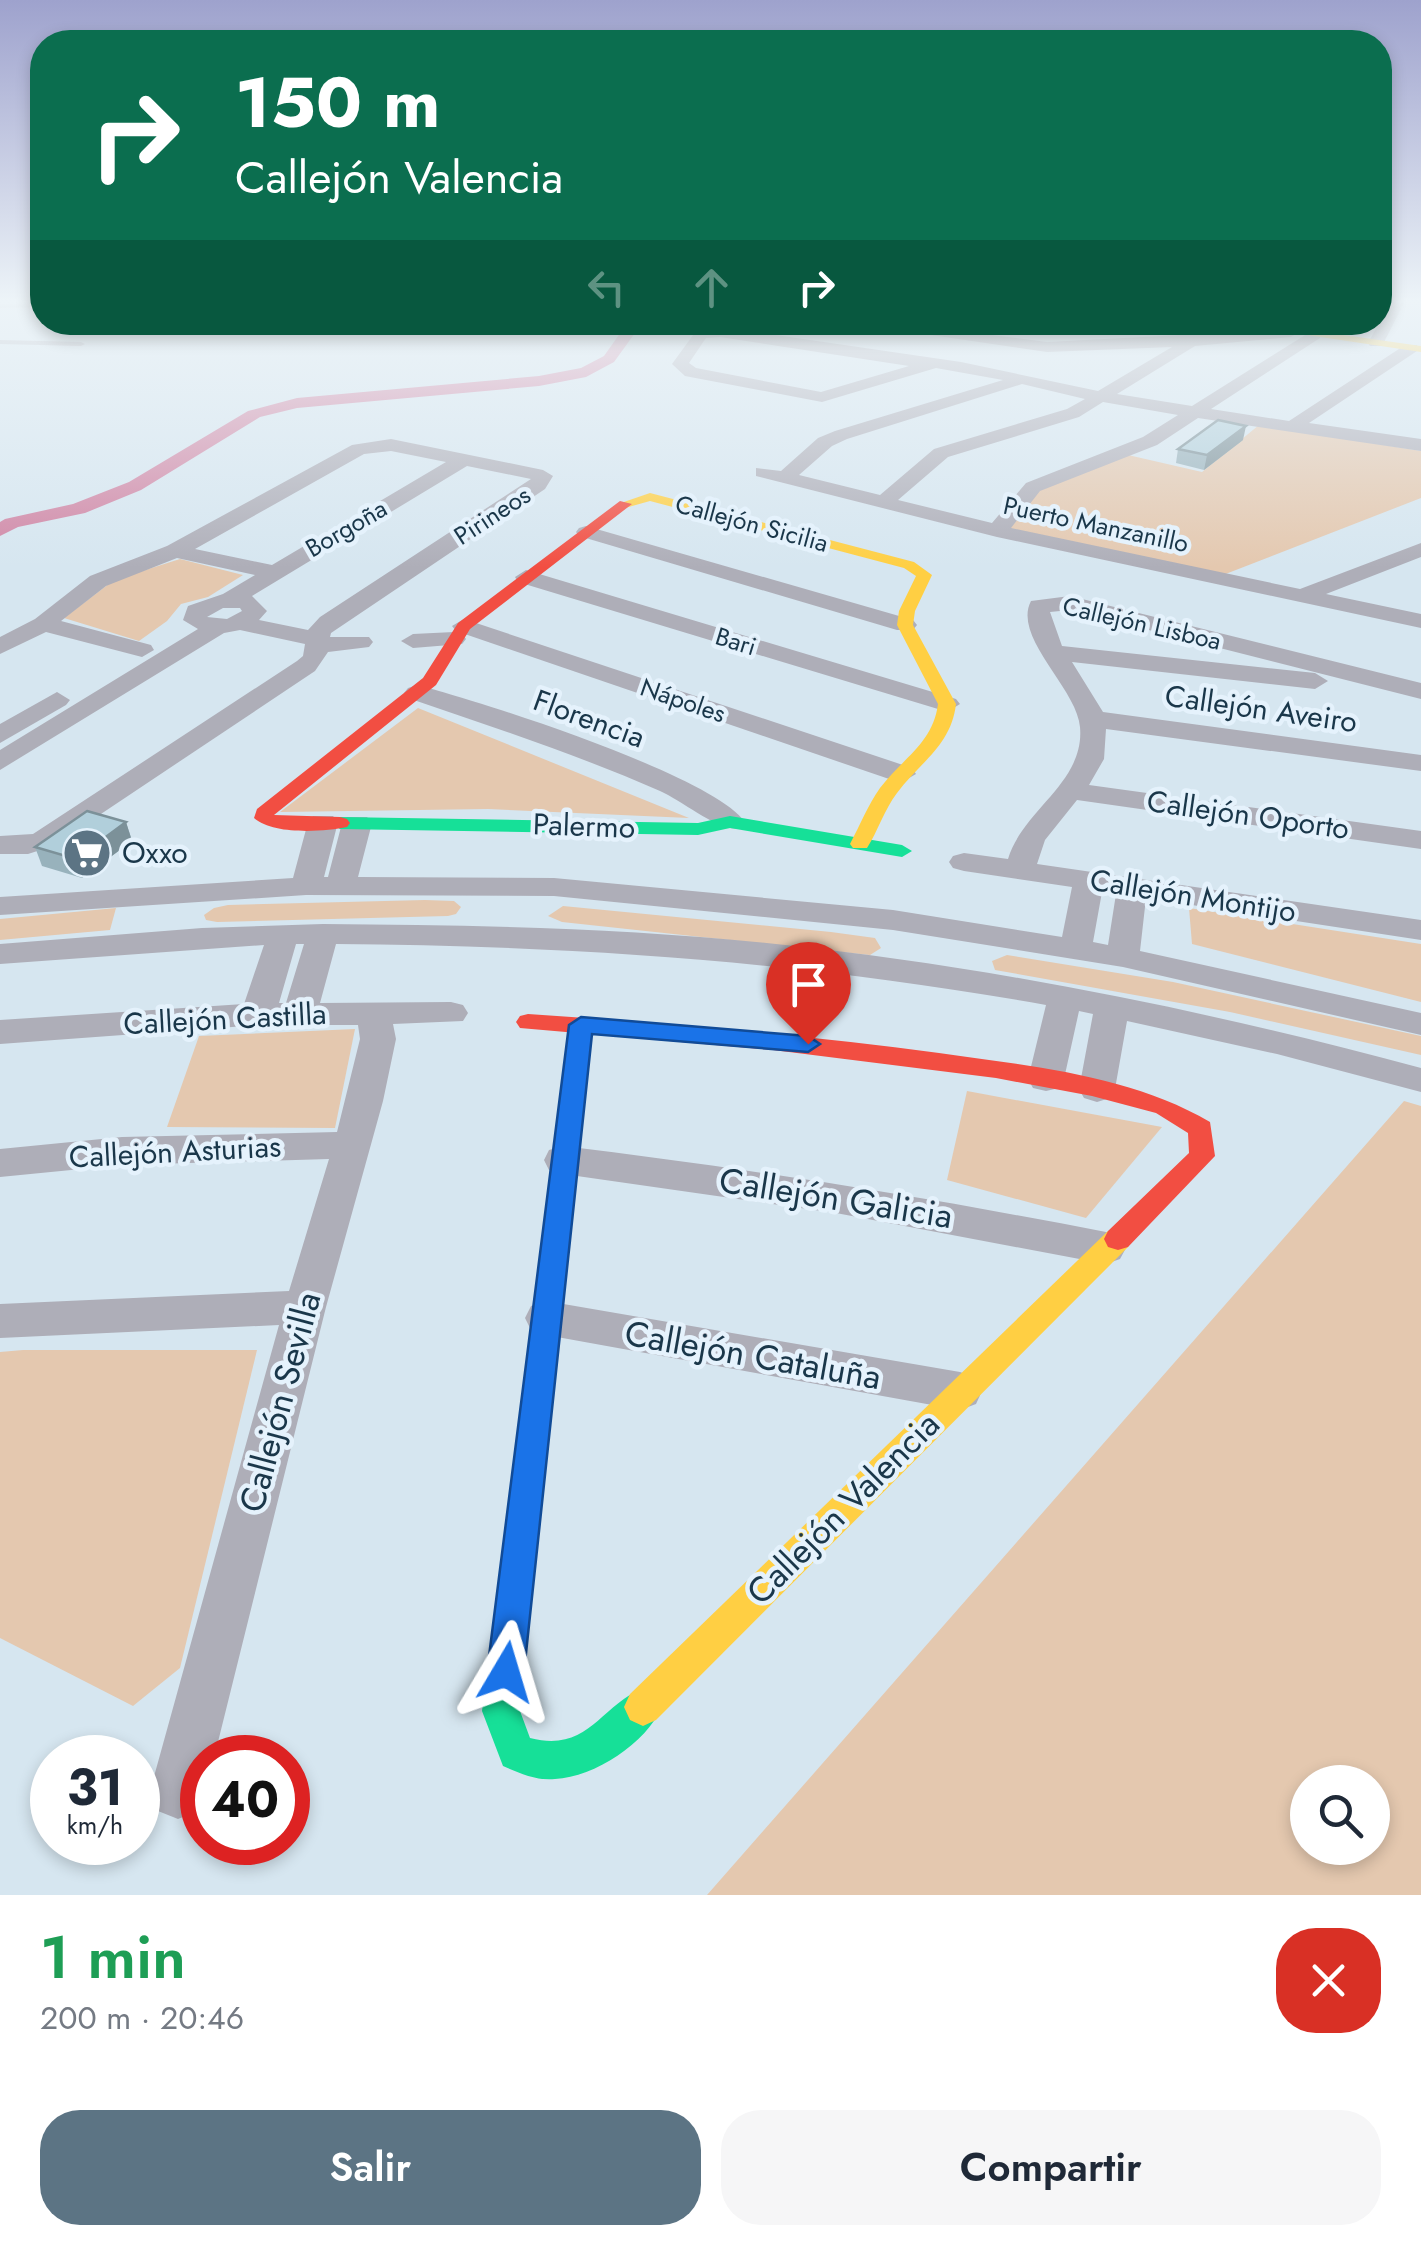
<!DOCTYPE html>
<html lang="es">
<head>
<meta charset="utf-8">
<style>
  body { margin:0; font-family:Jost,sans-serif; background:#f6f6f7; color:#1f2937; height:100vh; display:flex; flex-direction:column; font-size:38px; white-space:nowrap }
  * { box-sizing:border-box; margin:0 }
  p { font-size:32px; color:#747a83 }
  .icon { flex:none; width:55px; height:55px; fill:none; stroke:currentColor; stroke-width:2; stroke-linecap:round; stroke-linejoin:round }
  .map { position:relative; height:1895px; overflow:hidden }
  .drawer { display:flex; flex-direction:column; background:#fff; flex:1 }
  .drawer>* { flex:none }
  .banner { position:absolute; left:30px; top:30px; width:1362px; height:305px; border-radius:40px; box-shadow:0 5px 15px #0003; background:#0b6e4f; color:#fff; overflow:hidden }
  .controls { position:absolute; left:1290px; top:1765px; display:grid; gap:20px }
  .controls a { display:grid; place-items:center; width:100px; height:100px; border-radius:50%; background:#fff; box-shadow:0 5px 15px #0003; font-size:50px }
  .speed { position:absolute; left:30px; top:1735px; display:flex; gap:20px; font-size:50px; font-weight:700; text-align:center }
  .speed>* { display:grid; place-content:center; width:130px; height:130px; border-radius:50%; background:#fff; box-shadow:0 5px 15px #0003; line-height:1 }
  .speed small { font-size:25px; font-weight:400 }
  .speed .limit { border:15px solid #d22; background:#fff; color:#111 }
  .pin { position:absolute; display:grid; place-items:center; width:85px; height:85px; color:#fff; margin:-102px -42px; border-radius:50% 50% 50% 0; rotate:-45deg; box-shadow:0 0 10px #0007 }
  .pin .icon { rotate:45deg }
  .me { position:absolute; width:110px; margin:-55px; rotate:7deg; stroke-linejoin:round; filter:drop-shadow(0 0 8px #0008) }
  .turn { display:flex; align-items:center; gap:35px; height:210px; padding:0 40px; font-size:45px }
  .turn .icon { width:130px; height:130px; stroke-width:2.5 }
  .turn b { display:block; font-size:70px; line-height:85px }
  .lanes { display:flex; align-items:center; height:95px; padding:0 40px; background:#0003; justify-content:center; gap:50px; direction:ltr }
  .lanes .off { opacity:.35 }
  .round { display:grid; place-items:center; flex:none; width:105px; height:105px; border-radius:40px; background:#f6f6f7 }
  .head { display:flex; align-items:center; justify-content:space-between; height:170px; padding:0 40px }
  h1 { font-size:60px; font-weight:600; line-height:75px; color:#1e9e55 }
  .cta { display:flex; gap:20px; margin-top:auto; padding:20px 40px }
  .cta a { flex:1; height:115px; border-radius:40px; background:#5c7484; color:#fff; font-size:40px; font-weight:600; line-height:115px; text-align:center }
  .cta a+a { background:#f6f6f7; color:#1f2937 }
  .map>svg:first-child { display:block }
</style>
</head>
<body>
<div class="map">
<svg width="1421" height="1895" viewBox="0 0 1421 1895">
  <rect width="100%" height="100%" fill="#d6e6f0"/>
  <!-- green -->
  <g fill="#e4c8af" fill-rule="evenodd">
    <path d="M1259 425 1421 451V498L1223 575 1013 533 1005 524 1034 489 1128 455 1202 472Z"/>
    <path d="M180 559 243 575 208 597 181 604 167 621 139 641 64 618 114 580Z"/>
    <path d="M418 708 689 818 488 809 280 812Z"/>
    <path d="M425 900 454 901 461 907 456 914 448 916 217 922 206 920 204 915 214 908 228 905Z"/>
    <path d="M563 906 831 932 875 938 881 948 870 955 562 922 548 916Z"/>
    <path d="M116 908 110 930 0 940V919Z"/>
    <path d="M1189 908 1421 944V1002L1192 944Z"/>
    <path d="M1007 955 1173 982 1407 1033 1421 1036V1055L1230 1012 995 970 992 961Z"/>
    <path d="M355 1029 335 1128 167 1127 199 1036Z"/>
    <path d="M967 1091 1162 1127 1086 1218 947 1180Z"/>
    <path d="M1404 1101 1421 1106V1895H707ZM1308 1782H1372V1848H1308Z"/>
    <path d="M23 1350H257L180 1668 133 1706 0 1638V1352Z"/>
  </g>
  <g fill="none" stroke-linecap="round" stroke-linejoin="round">
    <!-- canal -->
    <path fill="#d086a5" fill-rule="evenodd" d="M628 322H643L614 362 586 377 539 386 297 408 260 417 141 490 85 513 18 527 0 536V522L5 519 73 504 129 482 248 411 297 398 539 376 581 368 604 356Z"/>
    <!-- lane -->
    <g fill="#aeaeb8" fill-rule="evenodd">
      <path d="M42 303V307L0 308V304Z"/>
      <path d="M0 340 81 342 85 344 81 346 0 344Z"/>
    </g>
    <!-- street -->
    <g fill="#aeaeb8" fill-rule="evenodd">
      <path d="M1390 303H1404L1382 346H1370L1368 343Z"/>
      <path d="M842 322H889L1047 342 1296 329 1299 332 1291 337 1195 346 1117 394 1192 406 1310 332H1320V338L1211 409 1289 421 1405 345H1417V351L1309 423 1421 439V451L1198 418 1157 445 1040 491 1011 528 1300 589 1421 543V557L1326 594 1421 614V628L997 537 756 476V468L781 471 818 438 835 431 1003 380 936 368 822 402 685 376 672 364 696 331 720 327 961 362 1098 391 1172 347 1047 352ZM720 337 909 366 821 392 696 368 689 363 706 338ZM1022 384 1085 399 1067 409 934 449 880 495 799 475 832 446 847 439ZM1103 402 1178 415 1143 437 1026 483 992 523 898 500 948 457 1079 417Z"/>
      <path d="M1019 322H1058L1085 330 1077 335Z"/>
      <path d="M391 439 543 470 553 476 545 489 331 633 330 637H369L373 642 369 647 328 652 315 671 53 846 28 854H0V836L33 834 297 661 303 656 305 644 240 630 224 633 0 770V750L198 629 183 620 188 606 223 594 255 575 177 558 106 586 61 621 151 645 154 650 142 657 46 632 0 654V637L35 619 90 576 167 546 352 445ZM391 451 446 462 272 565 195 549 364 454ZM467 466 531 479 320 617 308 630 259 620 267 611 252 596ZM223 608H240L242 611 227 619 207 617Z"/>
      <path d="M586 526 913 620 917 625 913 630H897L579 536 576 532 579 528Z"/>
      <path d="M526 570 956 699 960 704 947 712 938 709 518 582 515 577Z"/>
      <path d="M1070 596 1421 683V699L1070 610 1050 612 1062 646 1315 673 1328 681 1315 689 1072 662 1103 712 1421 755V771L1106 729 1104 759 1089 785 1421 831V849L1077 800 1045 840 1037 864 1421 920V940L1146 898 1140 951 1421 1013V1035L1123 967 893 930 554 896 306 895 0 915V897L293 878 308 822 313 816H333L338 822 324 877H328L342 823 347 817H367L372 823 358 877 554 878 893 910 1062 937 1072 887 964 871 953 868 949 862 953 856 964 853 1008 859C1023 809 1085 783 1080 727 1077 688 1012 637 1031 601ZM1102 892 1116 894 1108 945 1093 942Z"/>
      <path d="M464 619 912 768 916 774 902 782 892 780 456 631 452 626Z"/>
      <path d="M454 632 462 634 466 639 462 644 413 648 401 641 413 634Z"/>
      <path d="M417 685C480 701 712 775 745 822L740 828C720 833 683 801 660 791 578 755 493 727 408 698L404 693 408 688Z"/>
      <path d="M57 692 70 700 66 705 0 743V724Z"/>
      <path d="M323 924C474 925 626 928 776 944 994 967 1209 1011 1421 1068V1092L1277 1054 1127 1021 1115 1089 1110 1098 1097 1102 1084 1098 1079 1089 1093 1014 1079 1011 1064 1079 1059 1088 1046 1091 1033 1088 1028 1079 1046 1005C805 962 581 946 336 944L320 1003 451 1002 463 1005 468 1013 463 1021 393 1024 396 1039 383 1101 326 1307 214 1758H202V1799L198 1811 178 1819 158 1811 150 1791 279 1325 0 1338V1304L289 1291 329 1159 122 1165 0 1177V1149L122 1137 337 1132 360 1039 358 1025H258L0 1044V1020L244 1004 264 945 0 964V944L202 928ZM296 944H304L286 1003H279Z"/>
      <path d="M563 1146C745 1168 926 1197 1106 1232L1120 1237 1126 1248 1120 1259 1106 1264 836 1213 563 1174 549 1170 544 1160 549 1150Z"/>
      <path d="M546 1301 960 1372 976 1378 982 1391 976 1404 960 1410 546 1335 531 1330 525 1318 531 1306Z"/>
    </g>
    <!-- fast -->
    <g fill="#16e098" fill-rule="evenodd">
      <path d="M730 816 902 845 912 851 902 857 730 828 698 835 340 829 330 823 340 817 698 823Z"/>
      <path d="M525 1489 537 1493 542 1504 520 1711 530 1738C588 1753 599 1707 643 1688L656 1694 662 1707C646 1743 595 1777 555 1779 537 1781 519 1773 503 1766L482 1711 508 1504 513 1493Z"/>
    </g>
    <!-- slow -->
    <g fill="#ffcf43" fill-rule="evenodd">
      <path d="M1220 322H1252L1421 346V352Z"/>
      <path d="M650 493 914 562 932 575 915 611 913 625 956 704C951 746 920 762 897 793 884 810 878 831 867 848H853L850 844C860 825 868 805 880 788 903 758 933 743 938 704L897 625 899 611 916 576 904 568 650 501 625 508 618 504Z"/>
      <path d="M581 1017 593 1025 542 1504 537 1515 525 1519 513 1515 508 1504 569 1025Z"/>
      <path d="M1118 1228 1128 1231 1132 1239 1128 1247 656 1720 643 1726 630 1720 624 1707 630 1694 1108 1231Z"/>
    </g>
    <!-- jam -->
    <g fill="#f24e42" fill-rule="evenodd">
      <path d="M620 501 632 504 470 629 436 685 274 815 340 817 347 819 350 823 347 827C323 832 273 835 254 818L257 809 423 678 458 623Z"/>
      <path d="M528 1014C665 1023 802 1035 939 1053 1030 1066 1130 1075 1210 1122L1215 1156 1128 1247 1118 1250 1108 1247 1104 1239 1108 1231 1189 1153 1188 1133 1156 1113 1092 1096 996 1078 773 1050 520 1028 516 1022 520 1016Z"/>
    </g>
  </g>
  <!-- wall -->
  <g fill="#98b2bc">
    <path d="M1243 440 1204 470 1176 463 1178 449Z"/>
    <path d="M126 822 132 841 82 878 42 866 35 847Z"/>
  </g>
  <!-- shaded-wall -->
  <g fill="#7c9199">
    <path d="M1246 426 1243 440 1204 470 1207 455Z"/>
    <path d="M126 822 132 841 82 878 76 859Z"/>
  </g>
  <!-- building -->
  <g fill="#b1cfdb" stroke="#7c9199" stroke-width="2.5">
    <path d="M1218 420 1246 426 1207 455 1178 449Z"/>
    <path d="M87 811 126 822 76 859 35 847Z"/>
  </g>
  <!-- sky -->
  <linearGradient id="sky" x2="0" y2="1"><stop stop-color="#9ea2cd"/><stop offset="0.53" stop-color="#edf4f8"/><stop offset="1" stop-color="#edf4f8" stop-opacity="0"/></linearGradient>
  <rect width="1421" height="568" fill="url(#sky)"/>
  <!-- route -->
  <path fill="#1a73e8" stroke="#114b97" stroke-width="2.5" d="M581 1017 808 1036 820 1044 808 1052 592 1034 524 1672 519 1685 506 1690 493 1685 487 1672 569 1025Z"/>
  <!-- icons -->
  <defs>
    <g id="supermarket-disc" transform="scale(2.5)"><circle r="9.5" fill="#5c7484" stroke="#e5f2fc"/><path d="M-6-5.5h2.5l.6 2H6L4.5 2H-2.5L-4.4-4H-6ZM-1.5 3.2a1.3 1.3 0 1 0 .1 0ZM3 3.2a1.3 1.3 0 1 0 .1 0Z" fill="#fff"/></g>
  </defs>
  <g fill-rule="evenodd">
    <use href="#supermarket-disc" x="87" y="853"/>
  </g>
  <g text-anchor="middle" stroke-width="9" stroke-linejoin="round" paint-order="stroke">
    <!-- far-street labels -->
    <g font-size="25" fill="#1a374a" stroke="#e5f2fc">
      <text transform="translate(492 515) rotate(-33)" y="9">Pirineos</text>
      <text transform="translate(752 523) rotate(15)" y="9">Callejón Sicilia</text>
      <text transform="translate(1096 524) rotate(12)" y="9">Puerto Manzanillo</text>
      <text transform="translate(346 528) rotate(-30)" y="9">Borgoña</text>
      <text transform="translate(1142 623) rotate(13)" y="9">Callejón Lisboa</text>
      <text transform="translate(736 641) rotate(17)" y="9">Bari</text>
      <text transform="translate(683 700) rotate(19)" y="9">Nápoles</text>
    </g>
    <!-- street labels -->
    <g font-size="30" fill="#1a374a" stroke="#e5f2fc">
      <text transform="translate(1261 709) rotate(8)" y="10">Callejón Aveiro</text>
      <text transform="translate(589 719) rotate(20)" y="10">Florencia</text>
      <text transform="translate(1248 815) rotate(8)" y="10">Callejón Oporto</text>
      <text transform="translate(584 826) rotate(2)" y="10">Palermo</text>
      <text transform="translate(1193 896) rotate(9)" y="10">Callejón Montijo</text>
      <text transform="translate(225 1019) rotate(-3)" y="10">Callejón Castilla</text>
      <text transform="translate(175 1152) rotate(-3)" y="10">Callejón Asturias</text>
    </g>
    <!-- poi labels -->
    <g font-size="30" fill="#1a374a" stroke="#e5f2fc" text-anchor="start">
      <text x="122" y="863">Oxxo</text>
    </g>
    <!-- near-street labels -->
    <g font-size="35" fill="#1a374a" stroke="#e5f2fc">
      <text transform="translate(836 1198) rotate(9)" y="12">Callejón Galicia</text>
      <text transform="translate(753 1355) rotate(10)" y="12">Callejón Cataluña</text>
      <text transform="translate(280 1402) rotate(-75)" y="12">Callejón Sevilla</text>
      <text transform="translate(843 1508) rotate(-45)" y="12">Callejón Valencia</text>
    </g>
  </g>
</svg>
<div class="controls">
<a><svg class="icon" aria-label="search" viewBox="0 0 24 24"><circle cx="10" cy="10" r="6"/><path d="M15 15l6 6"/></svg></a>
</div>
<div class="speed"><div>31<small>km/h</small></div><div class="limit">40</div></div>
<div class="pin" style="left:808px;top:1044px;background:#d93025"><svg class="icon" aria-label="arrive" viewBox="0 0 24 24"><path d="M6 21V4h12l-3 4 3 4H6"/></svg></div>
<svg class="me" style="left:506px;top:1672px" viewBox="-20 -20 40 40"><path d="M0-17L14 15 0 8-14 15z" fill="#1a73e8" stroke="#fff" stroke-width="4"/></svg>
<div class="banner">
<div class="turn"><svg class="icon" aria-label="right" viewBox="0 0 24 24"><path d="M7 20v-9h11M14 6l5 5-5 5"/></svg><div><b>150 m</b>Callejón Valencia</div></div>
<div class="lanes"><svg class="icon off" aria-label="left" viewBox="0 0 24 24"><path d="M17 20v-9H6M10 6l-5 5 5 5"/></svg><svg class="icon off" aria-label="ahead" viewBox="0 0 24 24"><path d="M12 20V5M6 11l6-6 6 6"/></svg><svg class="icon" aria-label="right" viewBox="0 0 24 24"><path d="M7 20v-9h11M14 6l5 5-5 5"/></svg></div>
</div>
</div>
<section class="drawer">
<div class="head"><div><h1>1 min</h1><p>200 m · 20:46</p></div><a class="round" style="background:#d93025;color:#fff"><svg class="icon" aria-label="close" viewBox="0 0 24 24"><path d="M6 6l12 12M18 6L6 18"/></svg></a></div>
<div class="cta"><a>Salir</a><a>Compartir</a></div>
</section>
</body>
</html>
